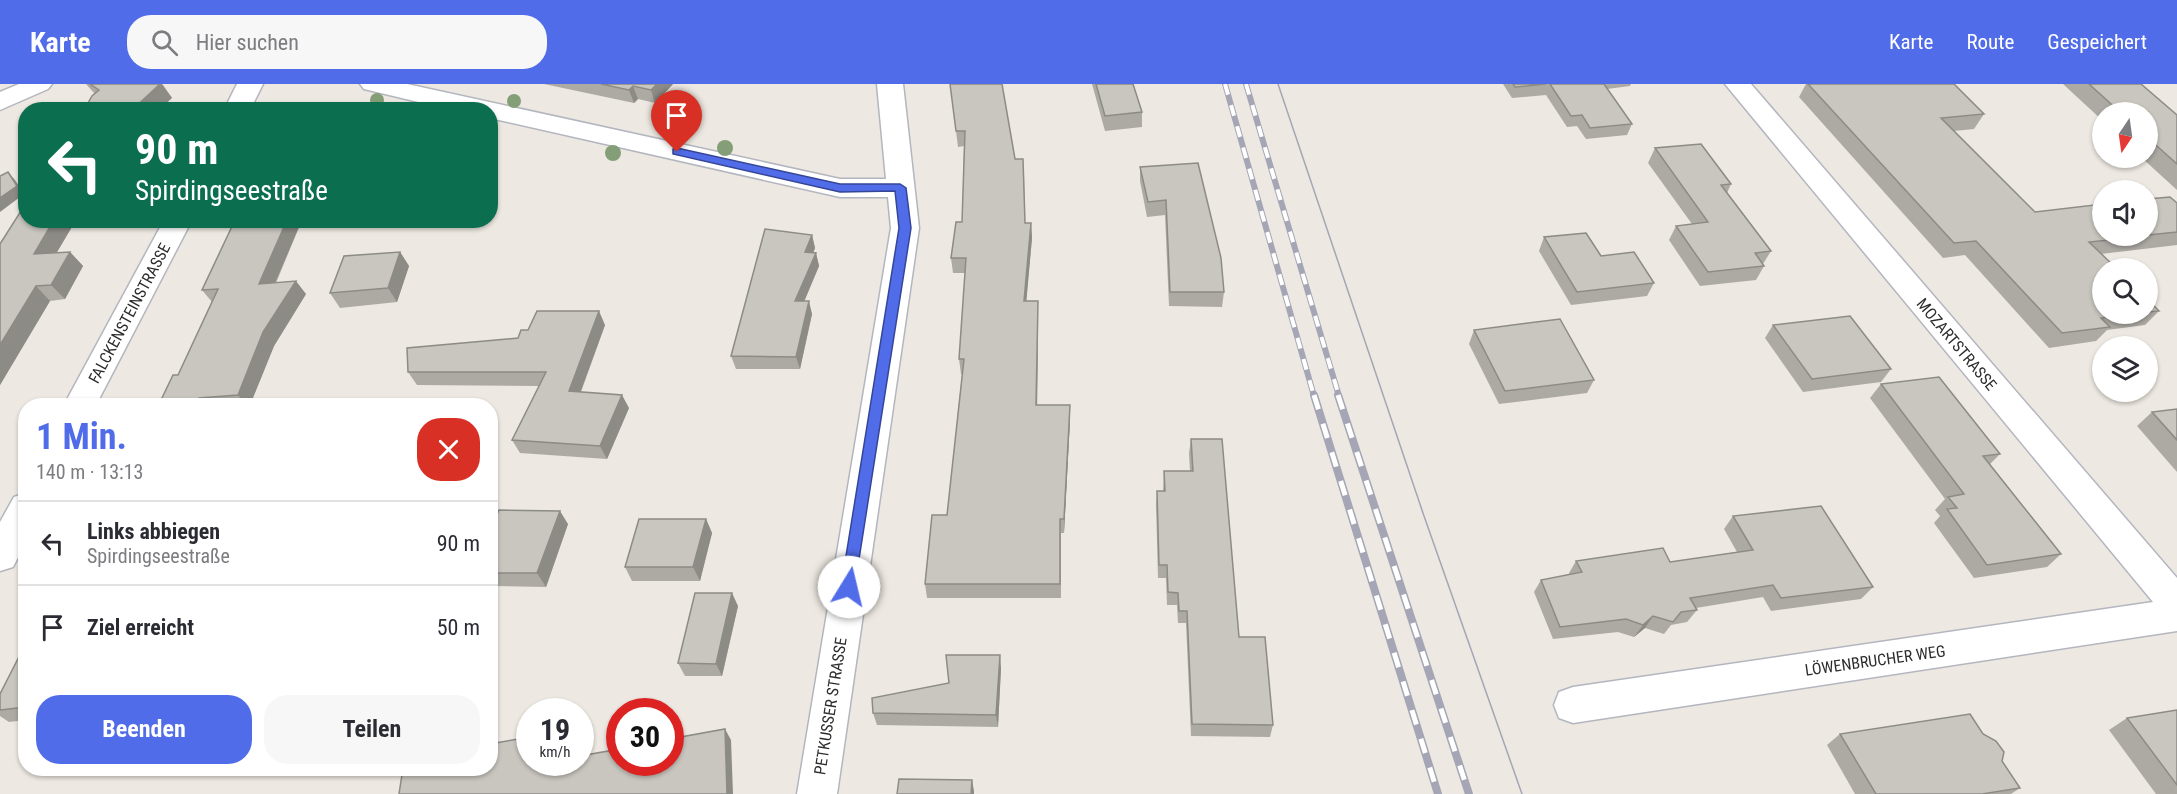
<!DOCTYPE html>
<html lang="de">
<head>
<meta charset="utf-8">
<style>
  body { margin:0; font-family:"Roboto Condensed",sans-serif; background:#f7f7f7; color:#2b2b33; height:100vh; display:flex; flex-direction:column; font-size:22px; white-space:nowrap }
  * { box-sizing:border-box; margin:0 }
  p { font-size:20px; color:#7c7c81 }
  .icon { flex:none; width:33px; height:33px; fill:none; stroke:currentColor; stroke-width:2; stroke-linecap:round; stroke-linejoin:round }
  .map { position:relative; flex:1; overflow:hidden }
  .sheet { position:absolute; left:18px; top:314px; width:480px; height:378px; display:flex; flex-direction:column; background:#fff; border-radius:24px; box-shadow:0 2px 4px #0004 }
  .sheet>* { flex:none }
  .guide { position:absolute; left:18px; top:18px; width:480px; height:126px; border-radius:24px; box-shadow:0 2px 4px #0004; background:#0b6e4f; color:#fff; overflow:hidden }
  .needle { width:39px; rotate:193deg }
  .tools { position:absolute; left:2092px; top:18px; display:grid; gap:12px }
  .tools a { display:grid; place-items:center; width:66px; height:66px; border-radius:50%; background:#fff; box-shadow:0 2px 4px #0004; font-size:30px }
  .speed { position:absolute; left:516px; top:614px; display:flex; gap:12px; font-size:30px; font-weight:700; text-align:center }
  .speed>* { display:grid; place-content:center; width:78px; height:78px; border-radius:50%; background:#fff; box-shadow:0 2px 4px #0004; line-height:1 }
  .speed small { font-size:15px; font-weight:400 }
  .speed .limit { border:9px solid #d22; background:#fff; color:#111 }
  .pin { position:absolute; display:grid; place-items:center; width:51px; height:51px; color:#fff; margin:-62px -26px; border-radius:50% 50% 50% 0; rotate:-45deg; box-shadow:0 0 6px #0007 }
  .pin .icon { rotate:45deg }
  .me { position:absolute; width:66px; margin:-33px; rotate:9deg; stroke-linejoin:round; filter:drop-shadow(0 0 4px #0008) }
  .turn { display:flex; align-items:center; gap:21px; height:126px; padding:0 18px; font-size:27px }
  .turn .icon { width:78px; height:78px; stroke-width:2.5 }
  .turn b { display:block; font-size:42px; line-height:51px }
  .round { display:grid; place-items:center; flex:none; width:63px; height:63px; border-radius:24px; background:#f7f7f7 }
  .head { display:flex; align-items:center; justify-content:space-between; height:102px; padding:0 18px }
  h1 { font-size:36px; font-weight:700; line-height:45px; color:#516ce9 }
  .button { display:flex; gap:12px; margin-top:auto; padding:12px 18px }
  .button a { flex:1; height:69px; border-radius:24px; background:#516ce9; color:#fff; font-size:24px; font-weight:700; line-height:69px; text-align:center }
  .button a+a { background:#f7f7f7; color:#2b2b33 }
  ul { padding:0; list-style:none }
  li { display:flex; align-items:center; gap:18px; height:84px; padding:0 18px; border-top:2px solid #e1e1e2 }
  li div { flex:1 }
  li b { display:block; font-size:22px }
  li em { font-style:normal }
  header { display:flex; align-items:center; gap:36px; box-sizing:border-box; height:84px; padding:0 30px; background:#516ce9; color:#fff }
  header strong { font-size:28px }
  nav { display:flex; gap:33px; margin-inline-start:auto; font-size:21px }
  .search { width:420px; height:54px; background:#f7f7f7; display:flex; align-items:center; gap:15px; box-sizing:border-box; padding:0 21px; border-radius:24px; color:#7c7c81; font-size:22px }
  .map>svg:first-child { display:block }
</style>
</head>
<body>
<header>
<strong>Karte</strong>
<div class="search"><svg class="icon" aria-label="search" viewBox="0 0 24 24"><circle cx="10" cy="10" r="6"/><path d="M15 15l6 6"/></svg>Hier suchen</div>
<nav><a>Karte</a><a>Route</a><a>Gespeichert</a></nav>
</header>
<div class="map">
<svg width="2177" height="710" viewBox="0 0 2177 710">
  <rect width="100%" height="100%" fill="#ede8e1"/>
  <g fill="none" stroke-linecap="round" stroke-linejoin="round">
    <!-- minor casing -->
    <g stroke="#b4b6bf" stroke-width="3">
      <g id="minor">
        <path d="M19 0H52L48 5 0 26V8Z"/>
        <path d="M237 0H263L250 26H224Z"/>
        <path d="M360 0H407L840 95H886L877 0H903L919 144 837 710H797L891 144 888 113H840L490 34V26H452L364 5Z"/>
        <path d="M1725 0H1751L2177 494V547L1573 639 1559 634 1554 621 1559 608 1573 603 2153 518Z"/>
        <path d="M164 136H192L96 321H64Z"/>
        <path d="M26 409V458L13 483 0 487V438L14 413Z"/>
      </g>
    </g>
    <!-- minor -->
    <use href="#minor" fill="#fff" fill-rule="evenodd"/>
    <!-- tram -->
    <path stroke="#a4a6b5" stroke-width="1.5" d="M1278 0 1424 432 1522 710"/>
    <!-- rail-far1 casing -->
    <g stroke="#a4a6b5" stroke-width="6">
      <g id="rail-far1">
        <path d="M1225 0 1314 312"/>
        <path d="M1246 0 1339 312"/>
      </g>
    </g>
    <!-- rail casing -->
    <g stroke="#a4a6b5" stroke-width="8">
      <g id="rail">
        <path d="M1314 311 1438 710"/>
        <path d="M1338 311 1469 710"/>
      </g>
    </g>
    <!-- rail-far1 -->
    <use href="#rail-far1" stroke="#fff" stroke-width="4" stroke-dasharray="11" stroke-linecap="butt"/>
    <!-- rail -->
    <use href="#rail" stroke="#fff" stroke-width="5" stroke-dasharray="15" stroke-linecap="butt"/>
  </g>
  <!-- trees -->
  <g fill="#849f78">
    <circle cx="377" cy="16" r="7"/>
    <circle cx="514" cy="17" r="7"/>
    <circle cx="725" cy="64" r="8"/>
    <circle cx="613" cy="69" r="8"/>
  </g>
  <!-- wall -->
  <g fill="#adaaa4">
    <path d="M86 0H162L172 14 95 10Z"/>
    <path d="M544 0H673L655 19 638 15 634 19Z"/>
    <path d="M950 0 1015 75 1024 91 1025 139H1031L1032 154 1026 217H1038V232L1037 321H1070V336L1064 449H1061V514H927L925 500 947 431 962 290H961L959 275 965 189H953L951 174 962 138 964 62 958 63Z"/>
    <path d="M1092 0H1133L1142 28V43L1105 47Z"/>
    <path d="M1503 0H1631L1630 2 1607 5 1632 40 1627 51 1586 55 1577 42 1567 43 1546 11 1512 14Z"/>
    <path d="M1806 0H1954L1984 30 1974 45 1954 47 2035 128 2177 119V161L2101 170 2103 230H2148V216L2159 227 2145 241 2107 246 2096 257 2049 264 1965 171 1943 174 1799 13Z"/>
    <path d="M2063 0H2141L2177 31V106L2142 74H2148V28H2103V37Z"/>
    <path d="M1655 64 1731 100 1727 109 1771 167 1763 180 1764 182 1756 196 1700 202 1669 156 1676 142 1692 140 1648 79Z"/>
    <path d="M1198 79 1224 208 1222 223 1169 222 1165 131 1147 133 1140 97V83Z"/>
    <path d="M76 136 57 168H70L83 182 65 215 50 217 0 301V160Z"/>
    <path d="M235 136H302L276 199 306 210 274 262 250 321H152L160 318 178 291 212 218 202 206Z"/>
    <path d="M812 151 815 164 813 169H816L819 182 804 217 812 230 800 285H736L731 272Z"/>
    <path d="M1544 153 1601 172 1654 199 1647 212 1571 221 1539 167Z"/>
    <path d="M400 168 409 182 397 218 340 224 330 209Z"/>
    <path d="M605 241 581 308 629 324 607 375 520 369 512 356 539 302 417 301 408 288Z"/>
    <path d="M1773 241 1891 285 1881 298 1803 308 1765 254Z"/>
    <path d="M1474 246 1594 296 1587 309 1499 320 1469 260Z"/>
    <path d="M1881 300 2000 370 1990 380 2061 470 2047 483 1974 494 1934 439 1940 432 1935 426 1945 415 1870 314Z"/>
    <path d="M2177 325V388L2137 342 2152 328Z"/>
    <path d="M1191 355 1239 553 1273 641 1270 653 1191 652 1186 539H1178L1177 521H1167L1166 494H1158L1156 420 1157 407H1163L1164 387H1190L1189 369Z"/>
    <path d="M1733 432 1873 503 1861 515 1771 527 1763 513 1696 524 1697 526 1687 538 1671 541 1664 550 1645 544 1634 553 1618 548 1553 555 1534 508 1541 496 1569 491V489L1576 477 1670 478 1737 468 1724 445Z"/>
    <path d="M706 435 712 449 700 497H632L625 483Z"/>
    <path d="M568 440 546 503 490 502V446Z"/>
    <path d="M738 522 722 592H685L678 579Z"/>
    <path d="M26 559V636L9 638 0 632V610Z"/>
    <path d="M1001 584 998 643 877 641 873 629 949 599Z"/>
    <path d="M2177 626V710H2156L2109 646 2127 634Z"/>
    <path d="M1840 650H1983L2020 704 2011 710H1855L1827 661Z"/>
  </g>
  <!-- shaded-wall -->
  <g fill="#8d8b86">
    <path d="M160 0H162L172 14 159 26H132Z"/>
    <path d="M657 0H673L655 19 651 6Z"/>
    <path d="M633 2 638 15 634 19 629 6Z"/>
    <path d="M490 69 493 75 490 77Z"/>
    <path d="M8 88 15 96 24 110 0 128V114Z"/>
    <path d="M54 136H76L47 185 34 170Z"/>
    <path d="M287 136H302L269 213 259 200Z"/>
    <path d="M1031 139 1032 154 1025 233 1024 217Z"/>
    <path d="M812 151 815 164 809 180 805 168Z"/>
    <path d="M70 168 83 182 65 215 51 201Z"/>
    <path d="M400 168 409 182 397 218 388 204Z"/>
    <path d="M816 169 819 182 799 230 795 217Z"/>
    <path d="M296 197 306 210 274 262 250 321H247L238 311 263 248Z"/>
    <path d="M36 202 50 217 0 301V261Z"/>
    <path d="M809 217 812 230 800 285 796 273Z"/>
    <path d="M1038 217V232L1037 335 1036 321Z"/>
    <path d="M599 227 605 241 576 320 569 307Z"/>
    <path d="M622 311 629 324 607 375 600 362Z"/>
    <path d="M199 314 205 321H196Z"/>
    <path d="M1070 321V336L1064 449V435Z"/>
    <path d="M560 427 568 440 546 503 537 489Z"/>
    <path d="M706 435 712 449 700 497 693 483Z"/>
    <path d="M732 509 738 522 722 592 716 580Z"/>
    <path d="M1653 532 1645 544 1634 553 1643 541Z"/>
    <path d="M1000 571 1001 584 998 643 996 631Z"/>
    <path d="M725 645 731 656 733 710H727Z"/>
    <path d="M972 696 974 707V710H971Z"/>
  </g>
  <!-- building -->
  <g fill="#c9c6bf" stroke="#8d8b86" stroke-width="1.5">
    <path d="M90 0H160L132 26H84L92 12 99 6Z"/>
    <path d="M601 0H657L651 6 633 2 629 6Z"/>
    <path d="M950 0H1002L1015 75H1023L1025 139H1031L1024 217H1038L1036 321H1070L1064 435H1060V500H925L932 431H947L964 275H959L966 174H951L956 138H962L965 47H956Z"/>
    <path d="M1096 0H1133L1142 28 1105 32Z"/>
    <path d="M1513 0H1546L1515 3Z"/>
    <path d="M1550 0H1604L1632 40 1590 44 1582 31 1571 32Z"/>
    <path d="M1808 0H1954L1984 30 1941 34 2035 128 2103 120V152H2147L2089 158 2116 184H2103V230H2138L2101 234 2110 243 2062 249 1976 157 1954 159Z"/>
    <path d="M2089 0H2141L2177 31V80L2148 54V28H2120Z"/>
    <path d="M1701 60 1731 100 1721 101 1771 167 1755 169 1764 182 1708 188 1676 142 1708 138 1655 64Z"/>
    <path d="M1198 79 1221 174 1224 208H1170L1166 116 1148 118 1140 83Z"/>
    <path d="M8 88 17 102 0 114V92Z"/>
    <path d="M2170 113 2177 119V148L2148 151V115Z"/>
    <path d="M26 119V136H54L34 170 70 168 51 201 36 202 0 261V160Z"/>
    <path d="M235 136H287L259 200 296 197 263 248 238 311 199 314 196 321H152L153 319 160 318 173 291H178L218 205 202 206Z"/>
    <path d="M765 145 812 151 805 168 816 169 795 217H809L796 273 731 272Z"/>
    <path d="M1586 149 1601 172 1634 168 1654 199 1577 208 1544 153Z"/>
    <path d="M400 168 388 204 330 209 344 172Z"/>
    <path d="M2148 216 2159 227 2148 228Z"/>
    <path d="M537 227H599L569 307 622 311 600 362 512 356 546 288H408L407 264 518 254 521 246H528Z"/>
    <path d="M1850 232 1891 285 1812 295 1773 241Z"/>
    <path d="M1560 235 1594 296 1505 307 1474 246Z"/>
    <path d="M1939 293 2000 370 1983 372 2061 470 1987 481 1947 425 1957 424 1948 413 1964 410 1881 300Z"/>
    <path d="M2177 325V356L2152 328Z"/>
    <path d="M1191 355H1222L1239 553H1265L1273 641 1192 640 1187 527H1179L1178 509 1168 508 1167 481H1159L1157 407H1165L1164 387H1193Z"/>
    <path d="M1821 422 1873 503 1781 514 1773 501 1690 514 1697 526 1681 528 1673 538 1653 532 1643 541 1626 535 1560 543 1541 496 1582 488 1576 477 1663 464 1670 478 1753 466 1733 432Z"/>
    <path d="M499 426 560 427 537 489H490V446Z"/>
    <path d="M639 435H706L693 483H625Z"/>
    <path d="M695 509H732L716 580 678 579Z"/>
    <path d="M26 559V623L0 626V610Z"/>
    <path d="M946 571H1000L996 631 873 629 872 614 949 599Z"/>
    <path d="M2177 626V701L2127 634Z"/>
    <path d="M1970 630 1983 650 1996 657 2004 668 2002 677 2020 704 1982 710H1876L1840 650Z"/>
    <path d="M725 645 727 710H399L403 684H490V660L530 653V678H541V679L549 678H580V672L620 665V678H670V655Z"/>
    <path d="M899 695 972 696 971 710H897Z"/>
  </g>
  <!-- route -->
  <path fill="#516ce9" stroke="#354697" stroke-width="1.5" d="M677 64 840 100H900L906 104 911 144 854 507 849 509 844 507 841 503 899 144 895 107 840 108 673 70V65Z"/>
  <g text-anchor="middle" stroke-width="5" stroke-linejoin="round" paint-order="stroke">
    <!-- street labels -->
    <g font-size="16" fill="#2d2d2d" stroke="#fff">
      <text transform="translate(129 229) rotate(-62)" y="6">FALCKENSTEINSTRASSE</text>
      <text transform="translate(1957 260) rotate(50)" y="6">MOZARTSTRASSE</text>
      <text transform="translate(1875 576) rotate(-8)" y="6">LÖWENBRUCHER WEG</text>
      <text transform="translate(830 622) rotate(-81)" y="6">PETKUSSER STRASSE</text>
    </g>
  </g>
</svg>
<div class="tools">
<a><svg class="needle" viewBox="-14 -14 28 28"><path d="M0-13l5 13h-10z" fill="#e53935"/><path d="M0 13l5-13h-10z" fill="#7c7c81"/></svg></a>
<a><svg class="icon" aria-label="sound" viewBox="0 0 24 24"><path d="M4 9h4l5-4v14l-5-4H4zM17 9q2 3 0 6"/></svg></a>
<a><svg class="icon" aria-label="search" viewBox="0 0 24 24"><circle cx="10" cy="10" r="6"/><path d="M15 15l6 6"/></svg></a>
<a><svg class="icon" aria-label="layers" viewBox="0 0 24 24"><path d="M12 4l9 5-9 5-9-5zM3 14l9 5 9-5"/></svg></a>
</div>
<div class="speed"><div>19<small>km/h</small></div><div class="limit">30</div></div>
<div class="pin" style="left:677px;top:68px;background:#d93025"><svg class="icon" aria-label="arrive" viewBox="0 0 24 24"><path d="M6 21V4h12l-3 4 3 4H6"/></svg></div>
<svg class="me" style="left:849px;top:503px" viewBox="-20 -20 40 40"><circle r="19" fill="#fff"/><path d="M0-13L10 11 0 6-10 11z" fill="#516ce9"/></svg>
<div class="guide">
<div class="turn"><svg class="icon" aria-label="left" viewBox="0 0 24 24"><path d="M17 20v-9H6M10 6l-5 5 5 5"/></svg><div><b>90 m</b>Spirdingseestraße</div></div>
</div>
<section class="sheet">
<div class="head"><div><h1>1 Min.</h1><p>140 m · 13:13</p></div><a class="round" style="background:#d93025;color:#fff"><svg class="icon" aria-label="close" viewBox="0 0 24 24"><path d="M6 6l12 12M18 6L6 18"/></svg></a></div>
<ul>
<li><svg class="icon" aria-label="left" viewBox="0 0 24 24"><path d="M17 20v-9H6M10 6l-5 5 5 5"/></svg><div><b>Links abbiegen</b><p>Spirdingseestraße</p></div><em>90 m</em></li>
<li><svg class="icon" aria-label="arrive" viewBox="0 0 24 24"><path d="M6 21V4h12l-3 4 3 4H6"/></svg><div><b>Ziel erreicht</b></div><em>50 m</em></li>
</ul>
<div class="button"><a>Beenden</a><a>Teilen</a></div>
</section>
</div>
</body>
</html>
